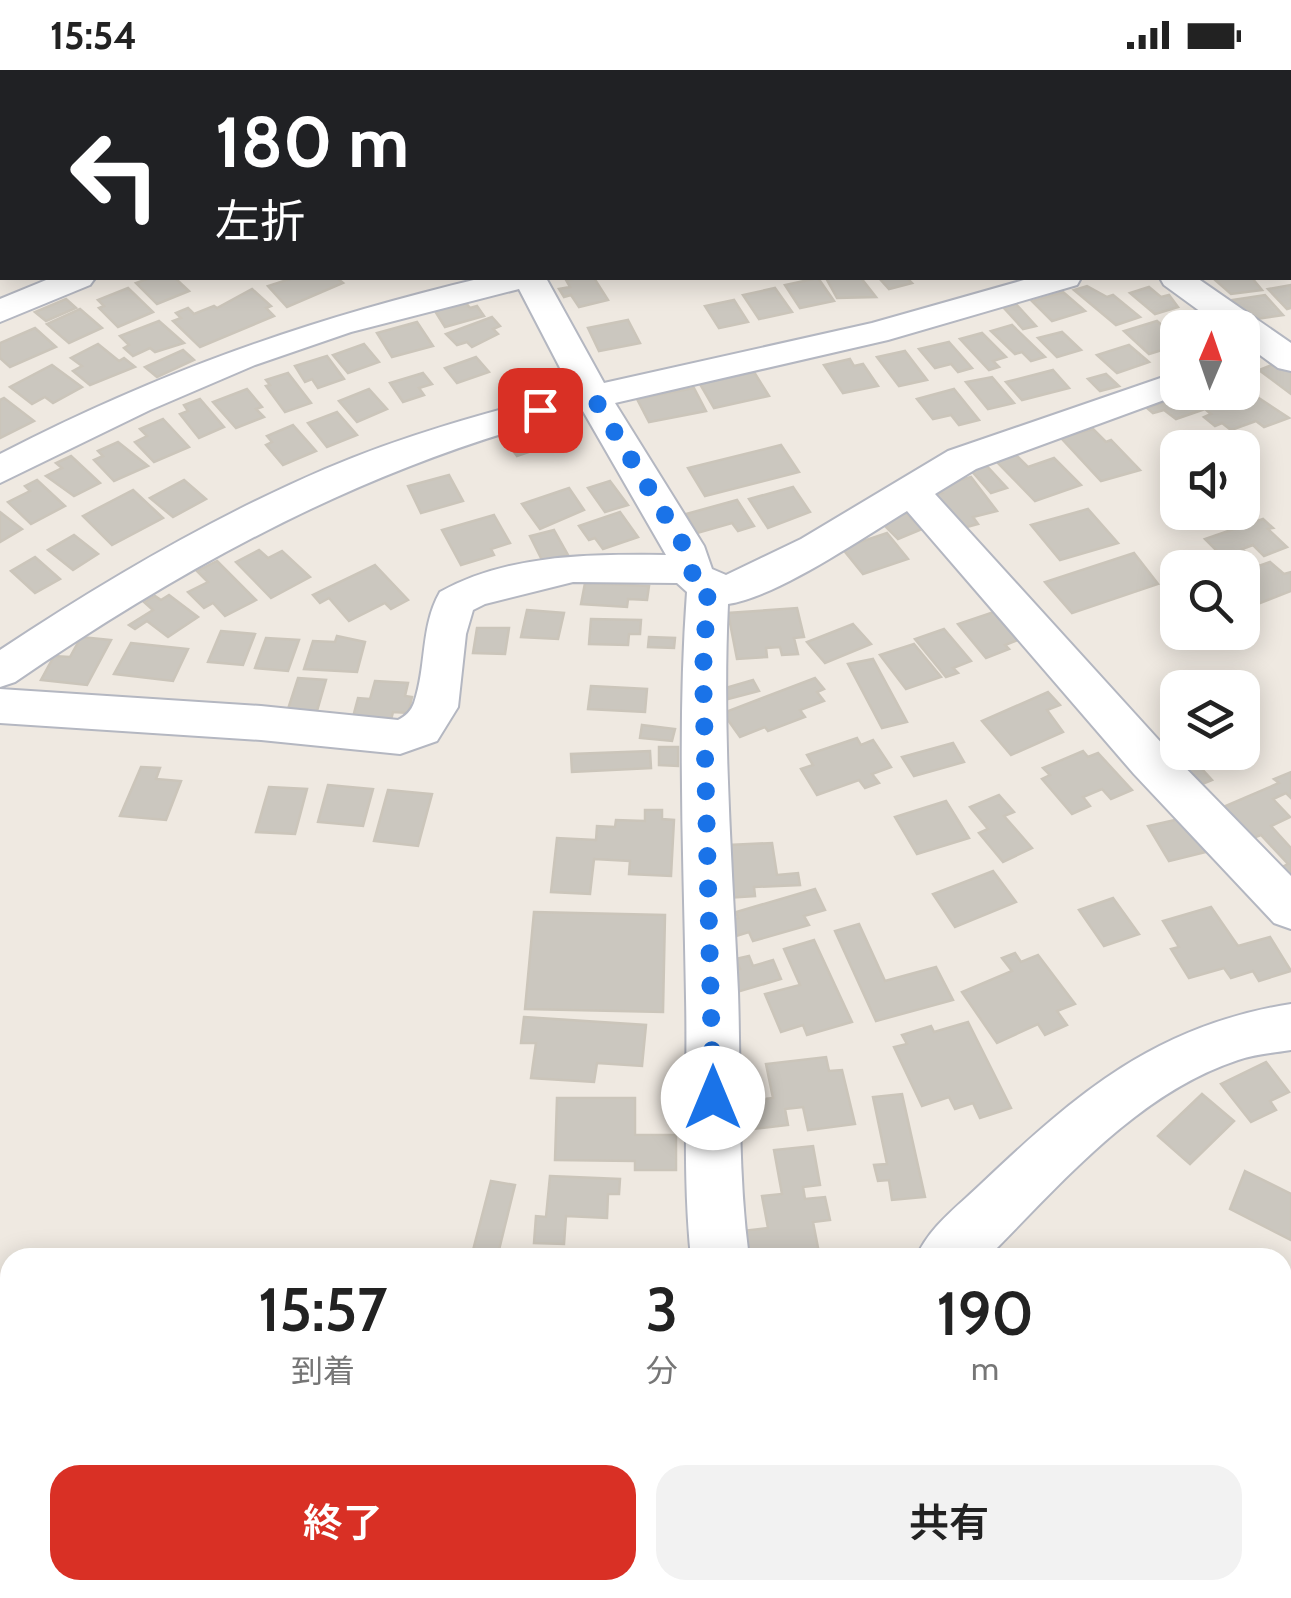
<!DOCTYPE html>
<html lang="ja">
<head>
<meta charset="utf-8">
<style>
  body { margin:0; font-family:Cabin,"Noto Sans JP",sans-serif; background:#f2f2f2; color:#222; height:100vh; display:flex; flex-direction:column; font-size:38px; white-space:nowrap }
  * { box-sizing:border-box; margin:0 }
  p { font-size:32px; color:#767676 }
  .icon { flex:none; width:55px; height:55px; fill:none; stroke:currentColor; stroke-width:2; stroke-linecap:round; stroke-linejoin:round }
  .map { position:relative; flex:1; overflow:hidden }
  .sheet { position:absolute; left:0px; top:1178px; width:1292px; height:352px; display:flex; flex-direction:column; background:#fff; border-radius:30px 30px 0 0; box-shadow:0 5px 25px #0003 }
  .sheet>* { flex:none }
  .top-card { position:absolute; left:0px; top:0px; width:1292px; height:210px; box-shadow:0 5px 25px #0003; background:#202124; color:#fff; overflow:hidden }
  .needle { width:65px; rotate:2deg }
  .fabs { position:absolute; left:1160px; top:240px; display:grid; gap:20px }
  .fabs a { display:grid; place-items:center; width:100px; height:100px; border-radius:20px; background:#fff; box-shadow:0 5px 25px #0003; font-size:50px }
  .pin { position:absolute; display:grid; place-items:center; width:85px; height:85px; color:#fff; margin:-42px; border-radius:20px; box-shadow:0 5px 15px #0006 }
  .me { position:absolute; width:110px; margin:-55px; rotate:0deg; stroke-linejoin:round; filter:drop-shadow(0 0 8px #0008) }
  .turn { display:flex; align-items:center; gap:35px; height:210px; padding:0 50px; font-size:45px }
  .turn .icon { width:130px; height:130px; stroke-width:2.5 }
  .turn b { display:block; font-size:70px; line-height:85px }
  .eta { display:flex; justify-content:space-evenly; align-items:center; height:170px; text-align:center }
  .eta b { font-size:60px; font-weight:600; line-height:70px }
  .primary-button { display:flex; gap:20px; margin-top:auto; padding:20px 50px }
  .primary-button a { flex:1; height:115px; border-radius:30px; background:#d93025; color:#fff; font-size:40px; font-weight:600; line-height:115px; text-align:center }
  .primary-button a+a { background:#f2f2f2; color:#222 }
  .status { display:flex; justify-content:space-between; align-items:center; height:70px; padding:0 50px; background:#fff; direction:ltr }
  .status svg { height:28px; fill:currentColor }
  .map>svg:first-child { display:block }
</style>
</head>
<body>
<div class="status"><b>15:54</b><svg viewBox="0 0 49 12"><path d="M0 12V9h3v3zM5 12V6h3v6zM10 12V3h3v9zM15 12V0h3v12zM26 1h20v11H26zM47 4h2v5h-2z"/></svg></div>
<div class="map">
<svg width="1291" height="1528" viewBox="0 0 1291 1528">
  <rect width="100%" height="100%" fill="#efe9e1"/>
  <!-- education -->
  <path fill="#f0e6d1" d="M9 1355 10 1520H300L298 1528H0V1367Z"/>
  <!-- building -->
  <g fill="#cbc7bf" stroke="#cbc5ba" stroke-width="2.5">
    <path d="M150 208H175L189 221 157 234 136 213Z"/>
    <path d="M293 208H337L343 213 287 237 268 216Z"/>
    <path d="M578 208H594L608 230 579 237 571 225 564 227 559 219 570 217 566 210Z"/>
    <path d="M818 208 834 231 800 238 785 215Z"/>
    <path d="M826 208H861L876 227 837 228Z"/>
    <path d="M879 208H907L912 213 889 219Z"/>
    <path d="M1218 208H1252L1262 220 1231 224 1215 210Z"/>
    <path d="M1291 215V238L1287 239 1268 219Z"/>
    <path d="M1087 216 1107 227 1113 225 1140 247 1116 255 1074 220Z"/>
    <path d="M1149 217 1161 227 1169 225 1178 237 1155 244 1130 223Z"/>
    <path d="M128 218 153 242 118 257 99 238 104 236 98 230Z"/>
    <path d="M775 218 792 242 759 249 743 225Z"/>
    <path d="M252 219 271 236 266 238 274 246 200 277 173 251 181 248 176 243 188 238 194 244 214 236 217 238Z"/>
    <path d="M1063 222 1085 241 1052 251 1032 231Z"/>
    <path d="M1265 225 1283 245 1250 250 1233 230Z"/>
    <path d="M66 229 76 238 46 251 35 242Z"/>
    <path d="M734 230 748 252 719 258 705 236Z"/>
    <path d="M466 233 470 238 477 236 484 246 445 257 435 241Z"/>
    <path d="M1016 234 1036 256 1023 259 1003 237Z"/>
    <path d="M80 239 102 258 69 273 47 254Z"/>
    <path d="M1194 241 1217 258H1183L1173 250Z"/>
    <path d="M492 247 500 256 493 259 498 264 472 277 467 272 457 275 446 264Z"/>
    <path d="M628 250 640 273 599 281 588 258Z"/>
    <path d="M159 251 184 273 155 282 150 278 133 286 124 278 129 275 120 266Z"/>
    <path d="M1157 251 1178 269V275L1149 284 1124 261Z"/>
    <path d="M417 252 433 276 392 287 377 263Z"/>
    <path d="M1012 255 1045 287 1031 291 1022 282 1015 284 991 261Z"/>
    <path d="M35 258 56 277 10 297 0 288V273Z"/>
    <path d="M1062 262 1081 280 1057 287 1038 268Z"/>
    <path d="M982 263 1006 287 993 291 999 297 989 300 960 269Z"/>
    <path d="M949 272 972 298 958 302 951 294 935 298 919 279Z"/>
    <path d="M98 274 119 291 124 288 135 297 90 315 73 301 82 296 71 288Z"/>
    <path d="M364 274 379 292 348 303 333 285Z"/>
    <path d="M1129 275 1149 292 1117 303 1097 285Z"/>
    <path d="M183 280 194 290 157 307 145 297Z"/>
    <path d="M905 281 927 310 899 316 877 287Z"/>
    <path d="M327 286 344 309 318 318 312 309 305 312 295 296Z"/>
    <path d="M476 287 489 302 457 313 445 298Z"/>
    <path d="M850 289 854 296 863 294 878 316 843 323 824 295Z"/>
    <path d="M1279 292 1291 301V324L1259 300Z"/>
    <path d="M52 295 82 317 53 333 45 327 32 334 10 317Z"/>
    <path d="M1053 300 1069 318 1022 330 1006 312Z"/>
    <path d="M754 302 769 326 714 338 700 314Z"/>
    <path d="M288 303 311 333 285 342 266 316 270 315 266 310Z"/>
    <path d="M423 303 432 314 419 318 424 325 403 332 390 313Z"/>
    <path d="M1106 304 1119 316 1100 321 1088 309Z"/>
    <path d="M992 307 1014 333 988 339 966 312Z"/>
    <path d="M1242 317 1289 348 1264 357 1256 351 1231 360 1222 353 1215 356 1204 347 1211 344 1205 339 1176 349 1164 340 1153 343 1147 338 1189 322H1242Z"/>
    <path d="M694 318 706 341 649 352 637 329Z"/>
    <path d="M247 319 262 337 256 339 264 347 236 358 213 332Z"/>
    <path d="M369 319 387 339 357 352 339 331Z"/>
    <path d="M954 319 979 350 959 355 951 345 933 349 917 329Z"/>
    <path d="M4 328 34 351 0 368V330Z"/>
    <path d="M200 329 224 357 199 368 180 344 188 341 184 335Z"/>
    <path d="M337 342 357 365 327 377 308 353Z"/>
    <path d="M163 349 189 377 154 392 135 372 147 366 140 359Z"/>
    <path d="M546 352 561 371 517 386 502 366Z"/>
    <path d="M293 355 316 381 283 395 266 375 272 372 267 366Z"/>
    <path d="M1093 359 1106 372 1111 370 1140 400 1101 411 1061 368Z"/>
    <path d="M118 372 148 396 114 411 94 390 103 386 98 381Z"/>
    <path d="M781 375 799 402 705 426 688 398Z"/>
    <path d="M1014 383 1028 397 1054 388 1081 415 1035 431 995 390Z"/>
    <path d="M71 386 100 413 74 426 46 406 62 398 56 393Z"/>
    <path d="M985 394 1007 418 991 423 969 398Z"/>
    <path d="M449 405 463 431 421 443 408 416Z"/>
    <path d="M971 407 997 441 973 447 978 454 952 461 926 427 942 423 937 417Z"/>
    <path d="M37 410 65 436 31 454 8 432 30 421 25 416Z"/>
    <path d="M184 410 206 429 173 447 150 428Z"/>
    <path d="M610 411 628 435 605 442 588 418Z"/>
    <path d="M793 417 810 442 768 458 749 429Z"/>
    <path d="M569 418 584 440 540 459 522 434Z"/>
    <path d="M133 420 163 448 112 475 83 446Z"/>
    <path d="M737 430 754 456 738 461 732 453 697 463 686 444Z"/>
    <path d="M1088 439 1118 473 1060 490 1031 455Z"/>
    <path d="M0 442 22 459 0 472Z"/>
    <path d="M620 442 638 467 603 479 595 468 589 470 579 456Z"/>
    <path d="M905 442 922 459 898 469 881 452Z"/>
    <path d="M494 445 510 473 491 479 494 485 461 495 442 460Z"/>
    <path d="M1263 449 1273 458 1268 459 1287 477 1264 486 1253 475 1242 479 1249 486 1229 493 1205 469Z"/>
    <path d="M554 460 568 485 543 492 530 466Z"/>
    <path d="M887 463 908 489 863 504 842 478Z"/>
    <path d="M74 465 98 484 73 500 48 480Z"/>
    <path d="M259 480 268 488 282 481 310 507 271 528 236 492Z"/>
    <path d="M1134 483 1158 514 1072 543 1045 512Z"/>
    <path d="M35 487 60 509 35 523 11 501Z"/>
    <path d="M217 491 256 530 225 546 213 533 204 538 188 522 208 512 197 501Z"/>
    <path d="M1270 492 1284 504 1291 502V521L1255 535 1246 526 1251 523 1242 515V502Z"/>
    <path d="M375 495 408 530 391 539 385 533 349 551 329 528 320 533 313 525Z"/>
    <path d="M585 513 649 516 647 530 628 529 627 537 581 534Z"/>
    <path d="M169 525 198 547 168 567 147 551 135 559 129 555 153 540 144 532 155 526 161 530Z"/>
    <path d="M797 538 804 567 794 568 798 584 782 585 780 577 766 578 767 587 737 589 728 543Z"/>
    <path d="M527 540 564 543 558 569 521 567Z"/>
    <path d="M994 542 1018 570 1005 575 1009 579 986 588 958 554Z"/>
    <path d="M591 549 641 550 640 564H629L628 575 589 574Z"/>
    <path d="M853 554 871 574 825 593 807 572Z"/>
    <path d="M477 558H509L505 584 473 583Z"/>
    <path d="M944 559 971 591 953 598 958 603 946 607 915 569Z"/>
    <path d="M221 561 255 564 243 595 208 592Z"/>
    <path d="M337 566 365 572 357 602 304 599 313 571 335 572Z"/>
    <path d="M81 567 111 570 87 615 41 610 54 586 70 587Z"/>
    <path d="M649 567 675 568 674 578 648 577Z"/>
    <path d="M266 568 299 570 288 601 255 598Z"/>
    <path d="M131 573 188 579 173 611 114 604Z"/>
    <path d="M914 574 941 607 906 619 880 585Z"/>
    <path d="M873 589 907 652 882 658 848 594Z"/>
    <path d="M298 608 326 610 317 641 288 639Z"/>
    <path d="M815 608 824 619 817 622 824 631 800 640 805 647 768 661 765 657 740 667 723 643Z"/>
    <path d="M753 610 759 621 728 629 722 619Z"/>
    <path d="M375 611 408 613 405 626 412 627 408 643 393 642 391 650 353 647 358 628 370 629Z"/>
    <path d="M591 616 647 619 645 642 588 639Z"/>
    <path d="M1048 622 1060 635 1047 640 1063 662 1011 685 982 651Z"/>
    <path d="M642 655 675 659 672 671 640 668Z"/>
    <path d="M857 668 861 675 873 670 891 697 872 704 879 713 865 718 859 710 817 725 801 699 813 695 807 685Z"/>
    <path d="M953 673 964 692 914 706 902 687Z"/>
    <path d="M659 677H678V696L659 695Z"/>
    <path d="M650 681 651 698 572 702 571 684Z"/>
    <path d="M1083 681 1088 687 1098 683 1132 720 1111 729 1102 719 1083 727 1090 736 1072 744 1042 709 1050 705 1043 698Z"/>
    <path d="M1190 686 1212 710 1188 720 1167 696Z"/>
    <path d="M141 697 160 698 156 709 181 711 166 750 120 746Z"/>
    <path d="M1291 702V728L1286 723 1273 729 1290 747 1271 756 1291 778V823L1272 802 1288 794 1261 765 1250 769 1221 738 1279 713 1274 709Z"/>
    <path d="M328 715 373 719 363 756 318 752Z"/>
    <path d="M269 717 307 719 295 764 256 762Z"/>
    <path d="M388 720 432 724 418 776 374 771Z"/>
    <path d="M999 725 1014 742 1004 746 1032 778 1003 792 979 763 988 759 970 737Z"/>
    <path d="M946 731 969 768 917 784 895 747Z"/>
    <path d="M645 740H662V749L674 750 671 806 629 804 630 791 594 789 590 824 551 822 557 768 596 770 597 756 615 757 616 750 645 751Z"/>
    <path d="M1184 748 1206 782 1169 791 1148 756Z"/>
    <path d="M772 773 777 805 798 803 800 815 754 817 755 826 726 828 724 817 733 816 729 775Z"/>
    <path d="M993 801 1016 832 955 857 933 824Z"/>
    <path d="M815 819 825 840 804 846 809 855 753 871 749 862 733 867 726 851 738 848 736 842Z"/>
    <path d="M1113 828 1139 864 1104 876 1079 840Z"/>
    <path d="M1211 837 1238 876 1270 867 1291 901 1259 911 1253 901 1231 908 1224 898 1189 908 1171 879 1179 877 1163 851Z"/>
    <path d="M534 842 665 845 663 942 525 939Z"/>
    <path d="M859 854 885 911 936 897 953 930 876 951 835 861Z"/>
    <path d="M814 870 852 952 807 965 803 955 781 962 765 924 800 915 784 879Z"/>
    <path d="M1015 883 1021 892 1038 885 1075 934 1057 941 1067 955 1045 965 1038 954 997 973 962 922 1012 901 1002 888Z"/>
    <path d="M749 886 753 896 773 890 781 909 730 924 722 904 740 899 736 889Z"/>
    <path d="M524 947 646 955 642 996 597 993 594 1012 531 1008 536 973H521Z"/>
    <path d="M968 952 1011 1038 980 1048 973 1033 955 1039 949 1027 922 1036 894 977 907 974 902 965 931 956 934 962Z"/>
    <path d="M826 987 829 1001 842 1000 855 1054 808 1060 803 1037 785 1039 788 1055 735 1061 729 1033 773 1028 766 994Z"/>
    <path d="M1266 992 1289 1022 1270 1031 1276 1040 1251 1052 1221 1014Z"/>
    <path d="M902 1024 925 1127 892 1130 889 1110 878 1111 874 1095 887 1094 873 1027Z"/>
    <path d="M1202 1024 1234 1051 1190 1094 1158 1066Z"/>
    <path d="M557 1028H635V1065H676V1100H635V1091L555 1090Z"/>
    <path d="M813 1076 820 1115 803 1117 805 1129 825 1127 830 1150 813 1152 820 1188H746L742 1161 768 1158 762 1126 782 1124 774 1080Z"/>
    <path d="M1245 1101 1291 1124V1170L1230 1139Z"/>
    <path d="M550 1106 620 1109 619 1124H608L607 1148 566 1146 564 1174 534 1173 536 1146 546 1147Z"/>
    <path d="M491 1111 515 1115 497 1188H471Z"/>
    <path d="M564 1520H631L630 1528H563Z"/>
  </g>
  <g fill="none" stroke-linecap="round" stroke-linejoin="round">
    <!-- minor casing -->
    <g stroke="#b4b7c1" stroke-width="4">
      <g id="minor">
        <path d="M283 0H323L324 2H284Z"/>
        <path d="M489 0H517L518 2H490Z"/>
        <path d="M813 0H841L842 2H814Z"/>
        <rect x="1290" y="16" width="1" height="18"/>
        <path d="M1291 151V172H1290V152Z"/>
        <path d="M51 208H95L90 215 0 252V229Z"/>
        <path d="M482 208H546L604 313 872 253 1031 208H1081L1077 215 888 270 615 333 704 476 712 499 726 505 801 469 948 381 1178 302V322H1186L976 399 935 424 1166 678 1291 806V859L1274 853 1134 704 907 441C862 468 777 527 728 534 722 663 732 793 738 922 741 1011 737 1099 749 1188H691C682 1101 688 1015 686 928 684 793 677 657 687 522L677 513 573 512 485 534 473 540 466 564 458 637 437 671 400 684 261 670 0 653V619L261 636 398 650C406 646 411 641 414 633 427 596 420 557 440 522 508 484 591 484 666 485L583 341C371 394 194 490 15 612L0 617V580C104 511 211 448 325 399 405 365 488 342 572 321L519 219 351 262 255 295 150 340 0 413V384C161 301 306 250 482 208Z"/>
        <path d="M1160 208H1197L1291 273V301L1278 298 1242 272V258H1223L1164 215Z"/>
        <path d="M1291 934V980C1274 983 1255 984 1238 990 1137 1023 1060 1115 987 1188H916C929 1157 957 1137 981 1114 1077 1023 1156 955 1291 934Z"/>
        <path d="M699 1520H765L764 1528H698Z"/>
      </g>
    </g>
    <!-- minor -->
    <use href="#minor" fill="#fff" fill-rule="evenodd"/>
  </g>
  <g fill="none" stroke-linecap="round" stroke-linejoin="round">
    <!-- route -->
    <path stroke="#1a73e8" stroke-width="18" stroke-dasharray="0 32.4" d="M540 340 592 325 684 476 694 508 708 516 703 600 713 1028"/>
  </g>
</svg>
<div class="fabs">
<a><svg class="needle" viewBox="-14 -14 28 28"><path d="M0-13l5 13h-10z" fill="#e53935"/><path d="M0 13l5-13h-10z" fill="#767676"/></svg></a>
<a><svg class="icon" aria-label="sound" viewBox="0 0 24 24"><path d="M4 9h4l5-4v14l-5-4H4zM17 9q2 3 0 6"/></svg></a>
<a><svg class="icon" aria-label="search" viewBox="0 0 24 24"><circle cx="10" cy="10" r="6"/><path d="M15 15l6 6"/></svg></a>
<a><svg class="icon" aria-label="layers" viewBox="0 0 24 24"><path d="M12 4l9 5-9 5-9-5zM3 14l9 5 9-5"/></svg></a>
</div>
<div class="pin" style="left:540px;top:340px;background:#d93025"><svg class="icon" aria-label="arrive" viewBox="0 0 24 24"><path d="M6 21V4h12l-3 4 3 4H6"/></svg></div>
<svg class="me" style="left:713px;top:1028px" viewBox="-20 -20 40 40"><circle r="19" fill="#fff"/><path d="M0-13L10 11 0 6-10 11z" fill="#1a73e8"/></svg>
<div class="top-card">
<div class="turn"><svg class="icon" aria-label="left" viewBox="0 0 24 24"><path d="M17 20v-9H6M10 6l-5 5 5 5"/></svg><div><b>180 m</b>左折</div></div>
</div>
<section class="sheet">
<div class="eta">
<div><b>15:57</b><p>到着</p></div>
<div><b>3</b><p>分</p></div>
<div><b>190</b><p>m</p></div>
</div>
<div class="primary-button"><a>終了</a><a>共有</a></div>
</section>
</div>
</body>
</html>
